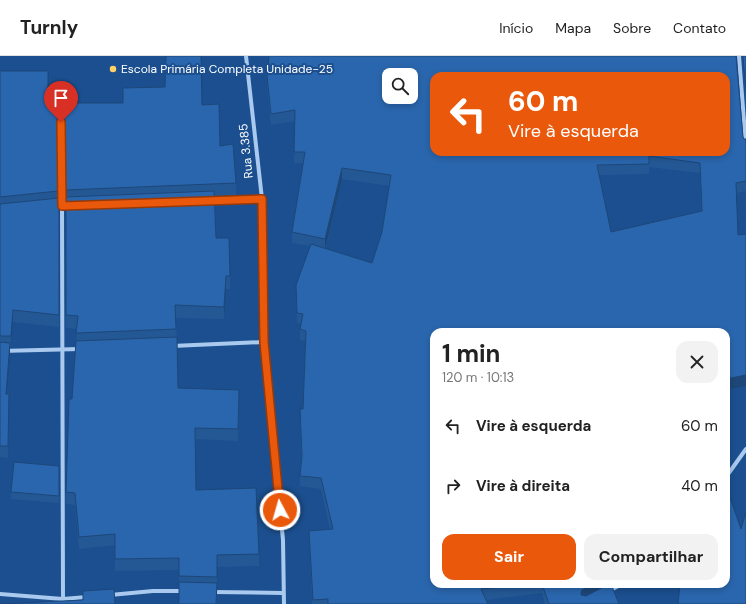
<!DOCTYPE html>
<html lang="pt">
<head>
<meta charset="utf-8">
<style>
  body { margin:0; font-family:"DM Sans",sans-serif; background:#f2f2f2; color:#222; height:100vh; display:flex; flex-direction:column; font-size:15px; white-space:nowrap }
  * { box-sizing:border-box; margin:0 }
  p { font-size:13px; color:#767676 }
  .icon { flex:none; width:22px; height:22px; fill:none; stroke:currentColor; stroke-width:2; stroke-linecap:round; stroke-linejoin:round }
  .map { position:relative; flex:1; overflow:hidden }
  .side { position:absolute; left:430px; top:272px; width:300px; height:260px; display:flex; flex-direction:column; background:#fff; border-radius:12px; box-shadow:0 2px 6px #0003 }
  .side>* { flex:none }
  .top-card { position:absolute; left:430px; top:16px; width:300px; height:84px; border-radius:12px; box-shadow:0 2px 6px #0003; background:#ea580c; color:#fff; overflow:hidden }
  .controls { position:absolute; left:382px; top:12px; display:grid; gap:8px }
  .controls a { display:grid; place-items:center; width:36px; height:36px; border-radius:8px; background:#fff; box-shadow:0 2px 6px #0003; font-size:20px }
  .pin { position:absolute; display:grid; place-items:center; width:34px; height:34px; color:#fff; margin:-41px -17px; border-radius:50% 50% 50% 0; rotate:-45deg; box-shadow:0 0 4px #0007 }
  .pin .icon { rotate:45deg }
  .me { position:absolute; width:44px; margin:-22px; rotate:354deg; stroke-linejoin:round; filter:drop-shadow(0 0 3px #0008) }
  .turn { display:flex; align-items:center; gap:14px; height:84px; padding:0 12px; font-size:18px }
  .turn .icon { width:52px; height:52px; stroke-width:2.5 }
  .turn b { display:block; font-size:28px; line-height:34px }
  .round { display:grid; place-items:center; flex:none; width:42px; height:42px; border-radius:12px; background:#f2f2f2 }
  .head { display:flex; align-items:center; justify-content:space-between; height:68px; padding:0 12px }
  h1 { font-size:24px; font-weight:700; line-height:30px }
  .primary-button { display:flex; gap:8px; margin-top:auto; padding:8px 12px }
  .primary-button a { flex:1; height:46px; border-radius:12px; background:#ea580c; color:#fff; font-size:16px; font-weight:700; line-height:46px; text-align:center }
  .primary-button a+a { background:#f2f2f2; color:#222 }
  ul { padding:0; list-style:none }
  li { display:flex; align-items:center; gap:12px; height:60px; padding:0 12px }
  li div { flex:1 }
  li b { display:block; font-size:15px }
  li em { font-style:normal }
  header { display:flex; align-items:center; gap:24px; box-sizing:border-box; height:56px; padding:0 20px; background:#fff; border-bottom:1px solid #e0e0e0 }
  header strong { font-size:19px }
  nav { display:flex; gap:22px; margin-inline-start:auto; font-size:14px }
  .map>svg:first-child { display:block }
</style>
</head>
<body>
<header>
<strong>Turnly</strong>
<nav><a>Início</a><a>Mapa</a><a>Sobre</a><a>Contato</a></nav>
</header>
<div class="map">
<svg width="746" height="548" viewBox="0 0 746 548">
  <rect width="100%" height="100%" fill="#1b4f8f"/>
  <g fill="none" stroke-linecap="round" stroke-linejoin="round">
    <!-- minor -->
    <g stroke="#a9c9ee" stroke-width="4">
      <path d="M246 0 262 143 264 286 283 484 284 548"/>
      <path d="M739 0 746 91"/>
      <path d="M60 38 62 151 63 543"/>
      <path d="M210 145 262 143"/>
      <path d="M172 290 264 286"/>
      <path d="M0 295 80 293"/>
      <path d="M726 421 746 393"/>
      <path d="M609 535 622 528"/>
      <path d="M212 536 283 537"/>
      <path d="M0 538 63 543 87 541"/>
      <path d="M110 539 153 535H183"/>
    </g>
  </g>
  <!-- wall -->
  <g fill="#245895" fill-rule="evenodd">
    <path d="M743 0H746V45Z"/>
    <path d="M0 15 48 48H57L59 142V271L13 266 11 291H10L7 338 9 349 8 402 0 401Z"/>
    <path d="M267 20 743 81 744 83H746V135L736 137 738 179 746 178V330L726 334V276H434V528H609L619 548H545L542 537 486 544 488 548H312L309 475 330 473 321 433 300 430V420L301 403 300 353H303L305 285 300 284V273L301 268 297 267 296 229 310 190 292 187V176L303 107H294L295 65 271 69 267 30ZM649 111 700 117 701 155 611 176 599 119 649 118ZM342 123 390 130 382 176 372 207 326 192Z"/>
    <path d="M202 49 236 127V139L215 140 216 182 230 220V233H226L224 263 176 262 178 332 239 346 238 385 195 383 196 434 259 498V510L217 511V548H179V514L115 515V489L79 493 75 449 66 448V436L77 273 66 272V147L64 60Z"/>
    <path d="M59 410V447L11 443V436Z"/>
  </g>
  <!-- shaded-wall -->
  <g fill="#1d4779">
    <path d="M342 112V123L325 194V183Z"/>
    <path d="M226 220V233L224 263V251Z"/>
    <path d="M13 254V266L11 291V280Z"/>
    <path d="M10 287V298L6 349V338Z"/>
    <path d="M746 319V330L726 334V323Z"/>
    <path d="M9 338V349L8 402V390Z"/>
    <path d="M729 351V361L726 362V352Z"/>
    <path d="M594 528H609L582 545 581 537 582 534Z"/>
  </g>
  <!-- building -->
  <g fill="#2a66ad" stroke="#1d4779" fill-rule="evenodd">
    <path d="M166 0H201L202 49 219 48 220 90 233 88 236 127 65 134 64 47H123V32L165 31Z"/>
    <path d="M269 0H736L743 81 744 83H746V125L736 127 738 179 746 178V319L726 323V276H434V528H529L481 533 488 548H328V543L313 544 309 475 333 473 321 422 300 420 302 400 300 353H303L306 275 300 273 303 258 297 257 296 229 311 188 372 207 382 176 391 119 342 112 325 183 292 176 305 96H294L295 54 271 58 267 20ZM389 19H411V41H389ZM434 20H726V96H434ZM649 100 700 107 702 155 611 176 597 109 649 108Z"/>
    <path d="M743 0H746V35Z"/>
    <path d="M0 15H48V48H57L58 135 0 141Z"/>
    <path d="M214 135 216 182H229L230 220H226L224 251 175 249 176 273 76 277 78 260 66 259V141Z"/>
    <path d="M59 142V259L13 254 11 280H0V148Z"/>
    <path d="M177 281 178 332 239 334 238 373 195 372 196 434 256 432 259 498 217 499V521L179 520V502L115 503V478L79 481 75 437 66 436 69 343H72L76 285Z"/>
    <path d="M0 286 10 287 6 338H9L8 390H0Z"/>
    <path d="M726 341 729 351 726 352Z"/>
    <path d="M14 406 59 410V440L11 436Z"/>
    <path d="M726 430 741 473 746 456V548H678L680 528H726Z"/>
    <path d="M179 526 217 527 216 548H179Z"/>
    <path d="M542 528H594L582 534 581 537V539L586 540 609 528H611L619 548H549Z"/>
    <path d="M114 533 115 548H0L83 544V535Z"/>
  </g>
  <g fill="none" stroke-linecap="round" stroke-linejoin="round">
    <!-- route casing -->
    <g stroke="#983908" stroke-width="10">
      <path id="route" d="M61 66 62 150 262 143 264 286 280 454"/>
    </g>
    <!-- route -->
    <use href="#route" stroke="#ea580c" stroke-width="7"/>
  </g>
  <!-- markers -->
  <circle fill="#ffd166" stroke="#1b4f8f" stroke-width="1.5" cx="113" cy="13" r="4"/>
  <g text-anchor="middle" stroke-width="4" stroke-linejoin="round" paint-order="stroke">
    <!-- poi labels -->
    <g font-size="12" fill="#fff" stroke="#1b4f8f" text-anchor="start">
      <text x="121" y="17">Escola Primária Completa Unidade-25</text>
    </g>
    <!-- street labels -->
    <g font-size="12" fill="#fff" stroke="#1b4f8f">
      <text transform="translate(246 95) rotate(-96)" y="4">Rua 3.385</text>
    </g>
  </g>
</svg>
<div class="controls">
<a><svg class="icon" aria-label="search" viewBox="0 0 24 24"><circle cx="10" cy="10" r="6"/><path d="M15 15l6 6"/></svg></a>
</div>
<div class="pin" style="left:61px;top:66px;background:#d93025"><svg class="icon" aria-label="arrive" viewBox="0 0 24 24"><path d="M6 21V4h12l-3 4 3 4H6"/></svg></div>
<svg class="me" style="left:280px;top:454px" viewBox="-20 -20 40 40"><circle r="17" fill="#ea580c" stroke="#fff" stroke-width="3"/><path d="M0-11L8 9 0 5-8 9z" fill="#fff"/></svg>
<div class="top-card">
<div class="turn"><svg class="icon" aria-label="left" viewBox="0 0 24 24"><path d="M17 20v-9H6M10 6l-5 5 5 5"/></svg><div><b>60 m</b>Vire à esquerda</div></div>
</div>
<section class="side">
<div class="head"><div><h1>1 min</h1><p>120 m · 10:13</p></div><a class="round"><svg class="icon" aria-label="close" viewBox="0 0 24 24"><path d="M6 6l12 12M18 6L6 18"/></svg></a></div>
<ul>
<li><svg class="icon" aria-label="left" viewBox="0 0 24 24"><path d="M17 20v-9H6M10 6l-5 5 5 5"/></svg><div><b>Vire à esquerda</b></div><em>60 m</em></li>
<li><svg class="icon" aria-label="right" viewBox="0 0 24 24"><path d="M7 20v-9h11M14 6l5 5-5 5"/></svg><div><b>Vire à direita</b></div><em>40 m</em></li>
</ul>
<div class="primary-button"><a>Sair</a><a>Compartilhar</a></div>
</section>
</div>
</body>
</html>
